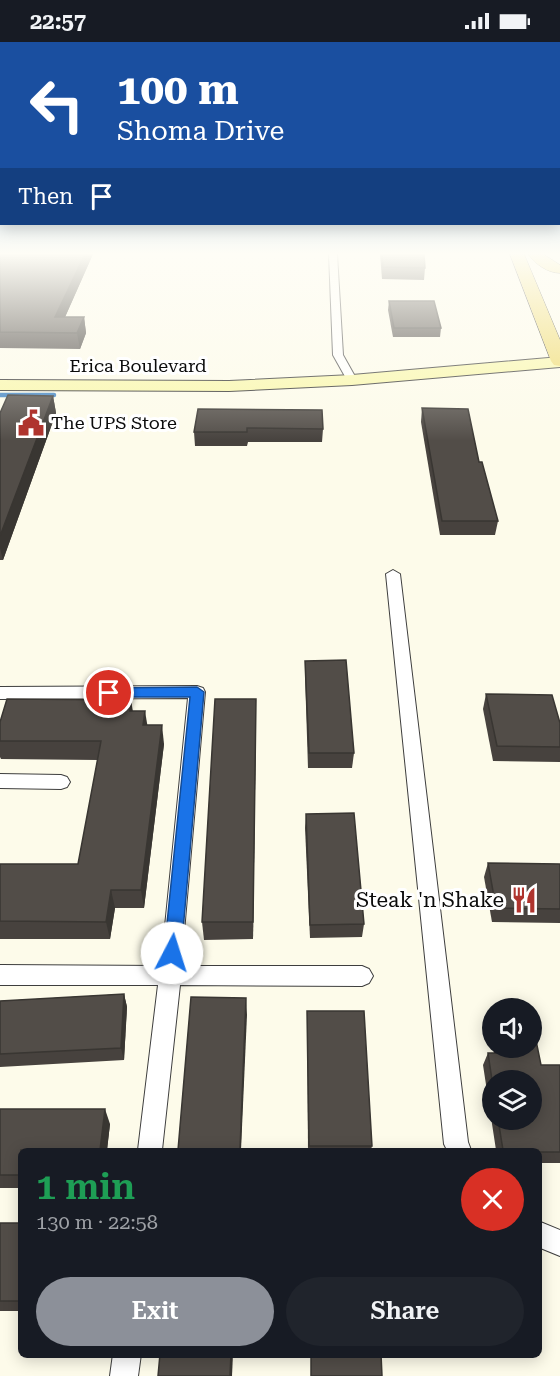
<!DOCTYPE html>
<html lang="en">
<head>
<meta charset="utf-8">
<style>
  body { margin:0; font-family:"Roboto Serif",serif; background:#20242c; color:#f1f3f6; height:100vh; display:flex; flex-direction:column; font-size:22px; white-space:nowrap }
  * { box-sizing:border-box; margin:0 }
  p { font-size:20px; color:#9ea1a6 }
  .icon { flex:none; width:33px; height:33px; fill:none; stroke:currentColor; stroke-width:2; stroke-linecap:round; stroke-linejoin:round }
  .map { position:relative; flex:1; overflow:hidden }
  .sheet { position:absolute; left:18px; top:1106px; width:524px; height:210px; display:flex; flex-direction:column; background:#171b24; border-radius:9px; box-shadow:0 3px 15px #0003 }
  .sheet>* { flex:none }
  .top-card { position:absolute; left:0px; top:0px; width:561px; height:183px; box-shadow:0 3px 15px #0003; background:#1a4fa0; color:#fff; overflow:hidden }
  .tools { position:absolute; left:482px; top:956px; display:grid; gap:12px }
  .tools a { display:grid; place-items:center; width:60px; height:60px; border-radius:50%; background:#171b24; box-shadow:0 3px 15px #0003; font-size:30px }
  .pin { position:absolute; display:grid; place-items:center; width:51px; height:51px; color:#fff; margin:-26px; border:3px solid #fff; border-radius:50%; box-shadow:0 2px 6px #0007 }
  .me { position:absolute; width:66px; margin:-33px; rotate:5deg; stroke-linejoin:round; filter:drop-shadow(0 0 4px #0008) }
  .turn { display:flex; align-items:center; gap:21px; height:126px; padding:0 18px; font-size:27px }
  .turn .icon { width:78px; height:78px; stroke-width:2.5 }
  .turn b { display:block; font-size:42px; line-height:51px }
  .then { display:flex; align-items:center; height:57px; padding:0 18px; background:#0003; gap:12px; font-size:22px }
  .round { display:grid; place-items:center; flex:none; width:63px; height:63px; border-radius:32px; background:#20242c }
  .overview { display:flex; align-items:center; justify-content:space-between; height:102px; padding:0 18px }
  h1 { font-size:36px; font-weight:600; line-height:45px; color:#1e9e55 }
  .button { display:flex; gap:12px; margin-top:auto; padding:12px 18px }
  .button a { flex:1; height:69px; border-radius:36px; background:#8c9099; color:#fff; font-size:24px; font-weight:600; line-height:69px; text-align:center }
  .button a+a { background:#20242c; color:#f1f3f6 }
  .status { display:flex; justify-content:space-between; align-items:center; height:42px; padding:0 30px; background:#171b24; direction:ltr }
  .status svg { height:16px; fill:currentColor }
  .map>svg:first-child { display:block }
</style>
</head>
<body>
<div class="status"><b>22:57</b><svg viewBox="0 0 49 12"><path d="M0 12V9h3v3zM5 12V6h3v6zM10 12V3h3v9zM15 12V0h3v12zM26 1h20v11H26zM47 4h2v5h-2z"/></svg></div>
<div class="map">
<svg width="560" height="1334" viewBox="0 0 560 1334">
  <rect width="100%" height="100%" fill="#fdfbea"/>
  <g fill="none" stroke-linecap="round" stroke-linejoin="round">
    <!-- stream -->
    <path stroke="#3f82c2" stroke-width="4.5" d="M0 353H54"/>
    <!-- street casing -->
    <g stroke="#3e3e3e" stroke-width="2">
      <g id="street">
        <path d="M329 212H337L343 313 357 338 352 341 347 338 333 313Z"/>
        <path d="M393 528 400 532 468 1100 471 1108H447L444 1102 386 532Z"/>
        <path d="M197 644 203 646 205 650 181 924H362L369 927 373 934 369 941 362 944 180 943 162 1108H138L158 943H0V923L161 924 188 656 0 657V645Z"/>
        <path d="M0 732 61 733 67 735 70 740 67 745 61 747 0 746Z"/>
        <path d="M538 1179 560 1188V1214L538 1205Z"/>
        <path d="M113 1312H141L138 1334H110Z"/>
      </g>
    </g>
    <!-- secondary casing -->
    <g stroke="#2d2d2d" stroke-width="2">
      <path id="secondary" d="M560 315V325L352 343 229 349 0 348V338L229 339 352 333Z"/>
    </g>
    <!-- primary casing -->
    <g stroke="#1c1c1c" stroke-width="1">
      <g id="primary">
        <path d="M510 212H524L560 298V324L554 323 551 319Z"/>
        <path d="M528 212H543L560 223V231C548 231 535 222 528 212Z"/>
      </g>
    </g>
    <!-- street -->
    <use href="#street" fill="#fff" fill-rule="evenodd"/>
    <!-- secondary -->
    <use href="#secondary" fill="#f9f7aa" fill-rule="evenodd"/>
    <!-- primary -->
    <use href="#primary" fill="#eed969" fill-rule="evenodd"/>
  </g>
  <!-- wall -->
  <g fill="#47423e" fill-rule="evenodd">
    <path d="M0 212H93L65 275H84L86 291 80 307 0 306Z"/>
    <path d="M380 212H424L425 226 424 238 382 237Z"/>
    <path d="M389 259 441 286 440 295H393L388 268Z"/>
    <path d="M53 354 56 371 3 518H0V371Z"/>
    <path d="M422 366 479 420 498 479 495 493H440L421 380Z"/>
    <path d="M198 367 323 387 322 400H248L247 404H195L194 390Z"/>
    <path d="M305 619 354 711 352 726H308L305 633Z"/>
    <path d="M486 652 560 681V720L493 719 483 667Z"/>
    <path d="M133 669 164 702 144 866H115L110 897H0V822H78L98 718 1 717 0 715V680Z"/>
    <path d="M256 676 253 897 204 898 202 880Z"/>
    <path d="M306 772 364 882 362 895 310 896 305 786Z"/>
    <path d="M488 821 560 822V881L492 880 484 835Z"/>
    <path d="M124 952 127 965 124 1018 0 1025V959Z"/>
    <path d="M307 969 372 1104 371 1108H308Z"/>
    <path d="M492 980V999L490 986Z"/>
    <path d="M493 1005H531L541 1023H560V1121H538V1108H496L483 1023 488 1011H494ZM492 1038 531 1077H492Z"/>
    <path d="M0 1067 110 1082 107 1108H21V1146H0Z"/>
    <rect x="0" y="1181" width="21" height="88"/>
  </g>
  <!-- shaded-wall -->
  <g fill="#393632">
    <path d="M85 212H93L58 291 55 275Z"/>
    <path d="M84 275 86 291 80 307 77 291Z"/>
    <path d="M53 354 56 371 3 518 0 506V494Z"/>
    <path d="M256 657V676L253 897V880Z"/>
    <path d="M131 658 134 676 130 669Z"/>
    <path d="M145 669 148 687 143 683Z"/>
    <path d="M162 683 164 702 144 866 141 848Z"/>
    <path d="M111 848 115 866 110 897 106 880Z"/>
    <path d="M124 952 127 965 124 1018 121 1006Z"/>
    <path d="M246 956 247 973 241 1108H240Z"/>
    <path d="M105 1067 110 1082 107 1108H100Z"/>
    <path d="M231 1312H233L232 1334H230Z"/>
  </g>
  <!-- building -->
  <g fill="#524d48" stroke="#393632" stroke-width="1.5">
    <path d="M0 212H85L55 275H84L77 291 0 290Z"/>
    <path d="M382 212H424L425 226 383 225Z"/>
    <path d="M389 259H434L441 286H394Z"/>
    <path d="M8 353 53 354 0 494V371Z"/>
    <path d="M422 366 468 367 479 420H482L498 479H442Z"/>
    <path d="M198 367 322 368 323 387 247 386V390H194Z"/>
    <path d="M346 618 354 711H309L305 619Z"/>
    <path d="M486 652 552 653 560 681V705L497 704Z"/>
    <path d="M7 657 131 658 130 669H145L143 683H162L141 848H111L106 880 0 879V822H78L101 699H0V680Z"/>
    <path d="M215 657H256L253 880H202Z"/>
    <path d="M354 771 364 882 310 883 306 772Z"/>
    <path d="M488 821 560 822V867L496 866Z"/>
    <path d="M124 952 121 1006 0 1012V959Z"/>
    <path d="M191 955 246 956 240 1108H178Z"/>
    <path d="M307 969H364L372 1104H309Z"/>
    <path d="M531 974 541 1023H560V1110H538V1108H503L498 1077H531V1038H492L488 1011H501L500 1005H531Z"/>
    <path d="M0 1067H105L100 1108H21V1133H0Z"/>
    <rect x="0" y="1181" width="21" height="78"/>
    <path d="M160 1312H231L230 1334H158Z"/>
    <path d="M311 1312H381L382 1334H311Z"/>
  </g>
  <!-- sky -->
  <linearGradient id="sky" x2="0" y2="1"><stop stop-color="#93c1ec"/><stop offset="0.53" stop-color="#fefdf6"/><stop offset="1" stop-color="#fefdf6" stop-opacity="0"/></linearGradient>
  <rect width="560" height="399" fill="url(#sky)"/>
  <!-- route -->
  <path fill="#1a73e8" stroke="#114b97" stroke-width="1.5" d="M197 645 204 650 181 911 179 916 172 918 166 916 164 911 190 655H109L103 651 109 646Z"/>
  <!-- icons -->
  <defs>
    <g id="civic-bare" transform="scale(2.07)"><path d="M-.6-6.5H3V-4.5H.6V-3L4-1V1h2V6H-6V1h2V-1L-.6-3ZM-1.2 2.5V6h2.4V2.5Z" fill="#af342e" stroke="#fff" stroke-width="2.5" paint-order="stroke"/></g>
    <g id="restaurant-bare" transform="scale(2.07)"><path d="M-5-6h1v4h1v-4h1v4h1v-4h1v5L-1.5 .5V6h-2V.5L-5-1ZM5-6V6H3V1.5H1.5Q1.5-4 5-6Z" fill="#af342e" stroke="#fff" stroke-width="2.5" paint-order="stroke"/></g>
  </defs>
  <g fill-rule="evenodd">
    <use href="#civic-bare" x="31" y="381"/>
    <use href="#restaurant-bare" x="524" y="858"/>
  </g>
  <g text-anchor="middle" stroke-width="6" stroke-linejoin="round" paint-order="stroke">
    <!-- far-street labels -->
    <g font-size="18" fill="#0b0b0b" stroke="#fff">
      <text x="138" y="330">Erica Boulevard</text>
    </g>
    <!-- far-poi labels -->
    <g font-size="18" fill="#0b0b0b" stroke="#fff" text-anchor="start">
      <text x="51" y="387">The UPS Store</text>
    </g>
    <!-- poi labels -->
    <g font-size="21" fill="#0b0b0b" stroke="#fff" text-anchor="end">
      <text x="504" y="865">Steak 'n Shake</text>
    </g>
  </g>
</svg>
<div class="tools">
<a><svg class="icon" aria-label="sound" viewBox="0 0 24 24"><path d="M4 9h4l5-4v14l-5-4H4zM17 9q2 3 0 6"/></svg></a>
<a><svg class="icon" aria-label="layers" viewBox="0 0 24 24"><path d="M12 4l9 5-9 5-9-5zM3 14l9 5 9-5"/></svg></a>
</div>
<div class="pin" style="left:109px;top:651px;background:#d93025"><svg class="icon" aria-label="arrive" viewBox="0 0 24 24"><path d="M6 21V4h12l-3 4 3 4H6"/></svg></div>
<svg class="me" style="left:172px;top:911px" viewBox="-20 -20 40 40"><circle r="19" fill="#fff"/><path d="M0-13L10 11 0 6-10 11z" fill="#1a73e8"/></svg>
<div class="top-card">
<div class="turn"><svg class="icon" aria-label="left" viewBox="0 0 24 24"><path d="M17 20v-9H6M10 6l-5 5 5 5"/></svg><div><b>100 m</b>Shoma Drive</div></div>
<div class="then">Then<svg class="icon" aria-label="arrive" viewBox="0 0 24 24"><path d="M6 21V4h12l-3 4 3 4H6"/></svg></div>
</div>
<section class="sheet">
<div class="overview"><div><h1>1 min</h1><p>130 m · 22:58</p></div><a class="round" style="background:#d93025;color:#fff"><svg class="icon" aria-label="close" viewBox="0 0 24 24"><path d="M6 6l12 12M18 6L6 18"/></svg></a></div>
<div class="button"><a>Exit</a><a>Share</a></div>
</section>
</div>
</body>
</html>
